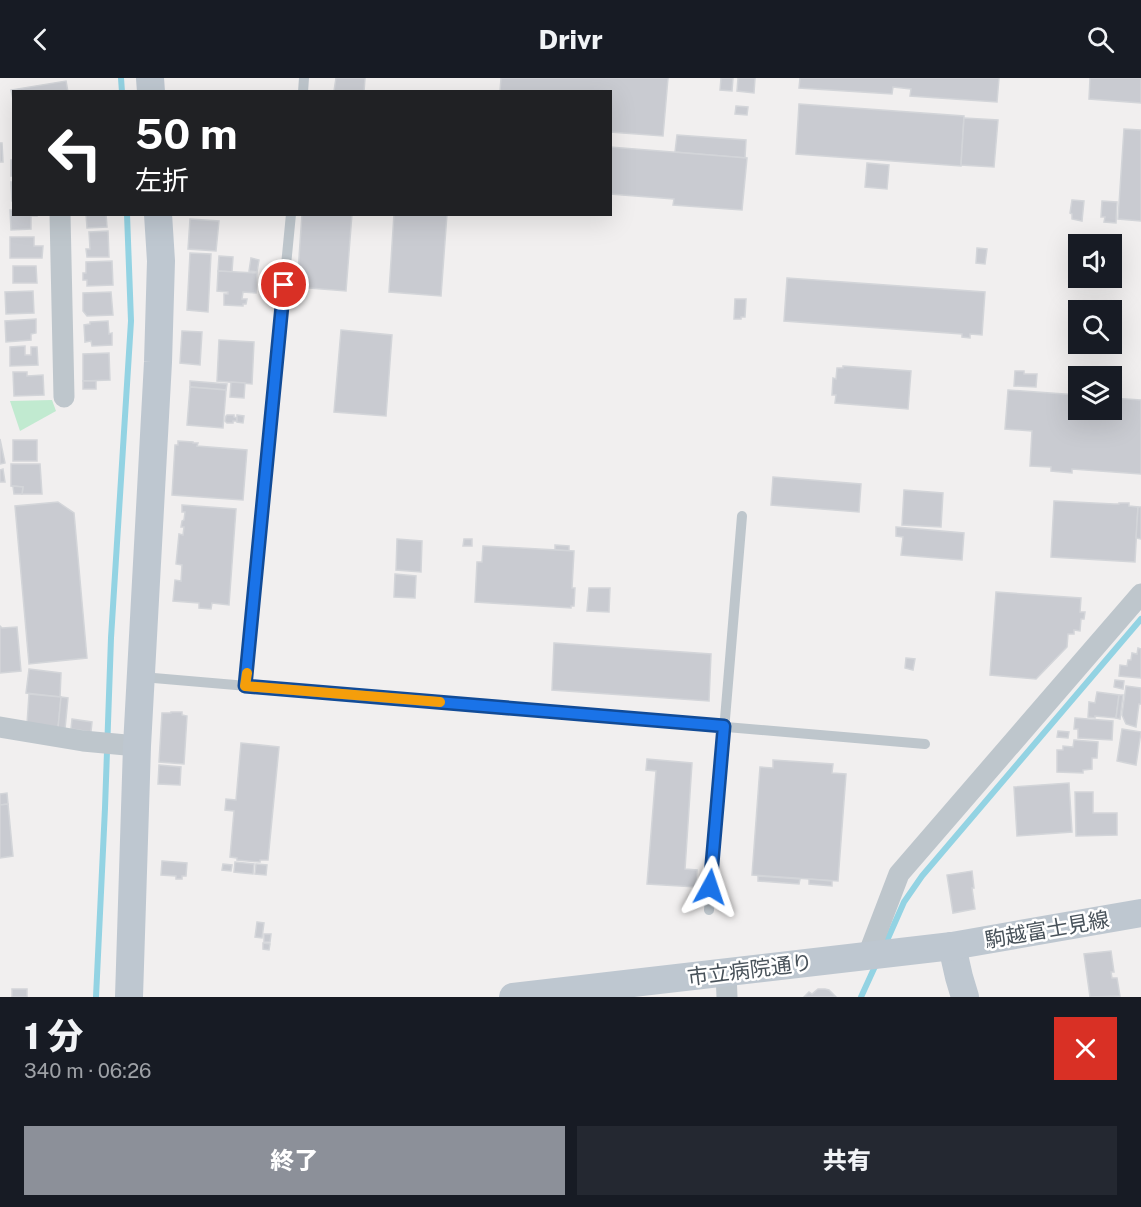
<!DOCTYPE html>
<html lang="ja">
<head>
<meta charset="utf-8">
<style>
  body { margin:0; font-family:"Public Sans","Noto Sans JP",sans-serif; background:#242831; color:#f1f3f6; height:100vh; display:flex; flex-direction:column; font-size:22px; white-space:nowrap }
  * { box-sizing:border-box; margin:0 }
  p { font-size:20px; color:#9ea1a6 }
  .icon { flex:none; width:33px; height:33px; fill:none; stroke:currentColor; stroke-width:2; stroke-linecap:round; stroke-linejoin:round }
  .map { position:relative; height:919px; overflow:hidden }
  .panel { display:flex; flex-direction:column; background:#171b24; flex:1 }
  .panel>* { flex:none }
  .banner { position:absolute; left:12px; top:12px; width:600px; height:126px; border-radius:0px; box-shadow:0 6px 24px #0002; background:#202124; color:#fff; overflow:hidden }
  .controls { position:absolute; left:1068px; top:156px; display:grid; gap:12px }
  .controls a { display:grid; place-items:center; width:54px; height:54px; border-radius:0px; background:#171b24; box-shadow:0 6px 24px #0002; font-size:30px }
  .pin { position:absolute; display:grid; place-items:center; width:51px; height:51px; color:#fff; margin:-26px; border:3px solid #fff; border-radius:50%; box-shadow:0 2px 6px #0007 }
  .me { position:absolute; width:66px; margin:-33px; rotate:5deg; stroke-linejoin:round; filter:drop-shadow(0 0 4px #0008) }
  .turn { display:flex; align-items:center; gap:21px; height:126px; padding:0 24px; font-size:27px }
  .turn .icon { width:78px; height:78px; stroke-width:2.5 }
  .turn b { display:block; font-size:42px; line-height:51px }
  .round { display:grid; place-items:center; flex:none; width:63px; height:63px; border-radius:0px; background:#242831 }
  .overview { display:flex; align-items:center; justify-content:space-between; height:102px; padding:0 24px }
  h1 { font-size:36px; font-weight:800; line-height:45px }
  .action { display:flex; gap:12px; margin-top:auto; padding:12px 24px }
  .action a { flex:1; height:69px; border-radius:0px; background:#8c9099; color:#fff; font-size:24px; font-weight:800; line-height:69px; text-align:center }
  .action a+a { background:#242831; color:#f1f3f6 }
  header { display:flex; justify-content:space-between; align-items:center; height:78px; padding:0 24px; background:#171b24; font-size:27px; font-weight:800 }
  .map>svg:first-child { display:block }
</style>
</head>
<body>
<header><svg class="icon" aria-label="back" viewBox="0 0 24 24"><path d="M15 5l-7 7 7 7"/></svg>Drivr<svg class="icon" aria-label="search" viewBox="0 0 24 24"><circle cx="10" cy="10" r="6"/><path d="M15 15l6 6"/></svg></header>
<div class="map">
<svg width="1141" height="919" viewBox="0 0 1141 919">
  <rect width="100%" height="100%" fill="#f1efef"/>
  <!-- green -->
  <path fill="#c1ead0" d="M52 322 56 333 20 353 10 323Z"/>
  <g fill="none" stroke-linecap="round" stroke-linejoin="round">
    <!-- stream -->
    <g stroke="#93d3e3" stroke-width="6">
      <path d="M121 0 122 14"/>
      <path d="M885 867 904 824 922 798 1141 541"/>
      <path d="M96 919 105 730 111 560 131 243 127 136"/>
      <path d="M861 919 877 884"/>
    </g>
  </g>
  <!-- building -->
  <g fill="#c9cbd1" stroke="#d3d5d9" stroke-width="1.5">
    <path d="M336 0H365L364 14 334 13Z"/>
    <path d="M501 0H668L663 58 610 54V14H500Z"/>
    <path d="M721 0H733L732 13 720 12Z"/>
    <path d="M738 0H755L754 15 737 13Z"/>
    <path d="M800 0H999L997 24 910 18 911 11 893 9 892 16 799 10Z"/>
    <path d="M1090 0H1141V25L1089 21Z"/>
    <path d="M66 3 68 14H14V26L11 12Z"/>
    <path d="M799 26 964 38 961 88 796 76Z"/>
    <path d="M736 28 748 29 747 37 735 36Z"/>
    <path d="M964 40 998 42 994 89 961 87Z"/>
    <path d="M1124 51 1141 52V143L1118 141Z"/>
    <path d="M677 57 746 62 745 80 675 74Z"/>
    <path d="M0 65H2L3 84H0Z"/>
    <path d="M610 69 747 80 742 132 673 127 674 121 610 116Z"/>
    <rect x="11" y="82" width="3" height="16"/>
    <path d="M867 85 889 87 887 111 865 109Z"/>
    <path d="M11 104H14V123H12Z"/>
    <path d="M1072 122 1084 123 1082 143 1072 141V136L1070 135Z"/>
    <path d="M1102 123 1117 124 1116 145 1104 144 1105 139H1101Z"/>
    <path d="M10 132H14V136H37V138H31V151L11 152Z"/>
    <path d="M86 136H106L107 149 87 150Z"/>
    <path d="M302 136H352L346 213 297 209Z"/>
    <path d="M394 136H447L441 218 389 214Z"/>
    <path d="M190 141 219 143 216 173 188 171Z"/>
    <path d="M108 153 109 179H87L86 171H90L89 154Z"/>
    <path d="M10 159H34V168H43L42 180H10Z"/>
    <path d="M977 170 987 171 985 186 976 185Z"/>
    <path d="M190 175 211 176 208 234 187 232Z"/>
    <path d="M219 178 233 179 232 194 218 193Z"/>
    <path d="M251 180 259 182 257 194 249 193Z"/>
    <path d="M112 183 113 207 87 208V202H83V195H86V184Z"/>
    <path d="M13 188H36L37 205H13Z"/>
    <path d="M218 193 257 195 256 215 243 214 242 221H247L246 226H243V228L224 227V216H228V214L217 213Z"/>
    <path d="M787 200 985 214 982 257 970 256V260L962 259V256L784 243Z"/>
    <path d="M33 213 34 235 6 236 5 214Z"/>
    <path d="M111 214 113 237 87 238 83 233V215Z"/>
    <path d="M735 221H746L745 239H741V241H734Z"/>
    <path d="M36 241V255L31 256V262L6 264 5 243Z"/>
    <path d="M108 243 109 256 112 255V267L92 268 91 263 85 264 84 247 90 246V244Z"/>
    <path d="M341 252 392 257 386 338 334 334Z"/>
    <path d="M182 253 202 254 200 287 180 285Z"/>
    <path d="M219 262 254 264 252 306 217 303Z"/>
    <path d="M25 268V277H31V269H37L38 287 10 288V269Z"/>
    <path d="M109 275 110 302 83 303V276Z"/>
    <path d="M843 288 911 293 908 331 835 325 836 317H832L833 300 836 301 837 290H843Z"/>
    <path d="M1015 293H1024V296H1037L1036 309 1014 308Z"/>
    <path d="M13 294H27V298L43 297 44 317 14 318Z"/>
    <rect x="83" y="303" width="13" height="8"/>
    <path d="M190 303 227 306 226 312 190 309Z"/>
    <path d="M231 304 245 305 244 320 230 319Z"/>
    <path d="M190 309 226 312 223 350 187 347Z"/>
    <path d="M1008 312 1078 317V332H1112V320L1141 322V396L1072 391V395L1051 393V389L1030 388 1032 353 1005 351Z"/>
    <path d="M227 337H234V339L237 340V343H233V345H227L225 343 226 338Z"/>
    <path d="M237 337 244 338 243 345 237 344Z"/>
    <path d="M0 361 5 385 0 386Z"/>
    <rect x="13" y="362" width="24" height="21"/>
    <path d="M178 363 193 364V365H198L197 368 247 372 243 422 172 417 175 367H178Z"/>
    <path d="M11 386H40L42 416H22L23 409 11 408Z"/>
    <path d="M3 391 5 404H0V392Z"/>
    <path d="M773 399 861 406 859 434 771 427Z"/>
    <path d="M13 408 23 409 22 416H14Z"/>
    <path d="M904 412 943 415 941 449 902 447Z"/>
    <path d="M1054 423 1114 426H1119V425H1129V428L1138 429 1135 484 1051 479Z"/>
    <path d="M58 424 74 435 87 580 29 586 15 428Z"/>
    <path d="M182 427 236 431 229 527 212 525 211 531 199 530V525L173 523 175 502 181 503 182 487 176 486 179 456 183 457 184 449H181L182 443 184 442 185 434H182Z"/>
    <path d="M1138 429H1141V461L1136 460Z"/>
    <path d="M896 449 964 455 962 482 901 477 903 459 896 458Z"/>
    <path d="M397 461 422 463 421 494 396 492Z"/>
    <path d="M464 461H472V468H463Z"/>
    <path d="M555 467 569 468V473L555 472Z"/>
    <path d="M483 468 574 473 572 510H575L574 528H571V530L475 524 477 484H482Z"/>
    <path d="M395 496 416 498 415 520 394 519Z"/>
    <path d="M589 510H610L609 534 587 533Z"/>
    <path d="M996 514 1081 520 1080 534H1085L1084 541H1081L1080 553 1074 552V556H1068L1067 569 1036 601 990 597Z"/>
    <path d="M0 548 2 550 17 549 21 593 0 595Z"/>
    <path d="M554 565 711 576 709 623 552 612Z"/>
    <path d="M1138 570 1141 571V600L1119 598 1120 587 1127 588 1128 582H1131L1132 575 1137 576Z"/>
    <path d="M906 580 915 581 913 592 905 590Z"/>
    <path d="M29 591 61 595 60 619 26 615Z"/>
    <path d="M1115 602 1124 603 1123 611 1114 609Z"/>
    <path d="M1126 608 1141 610V626H1139L1136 649 1126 646 1122 637Z"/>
    <path d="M1097 614 1119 617 1116 640 1095 638V640L1088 639 1089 624 1095 625Z"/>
    <path d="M29 616 61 619 58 650 27 646Z"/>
    <path d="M1119 617H1123L1120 641 1116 640Z"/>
    <path d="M61 619 68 620 65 651 58 650Z"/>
    <path d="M171 634H182V637L187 638 184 686 159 684 162 635H171Z"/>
    <path d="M1075 640 1113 643 1112 662 1078 660V651H1074Z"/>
    <path d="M72 641 92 644 91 654 71 651Z"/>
    <path d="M1122 651 1141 654 1136 687 1117 683Z"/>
    <path d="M1058 653 1069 654 1068 660 1057 659Z"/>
    <path d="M1074 662 1098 664 1097 680H1092V691L1083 692V695L1057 694V672H1063V668L1073 669Z"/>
    <path d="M241 665 279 669 268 782H260V784L237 782V780L230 779 234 733 225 732 226 721 236 722Z"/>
    <path d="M647 681 692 685 685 791 697 792 696 809 647 806 656 693 646 692Z"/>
    <path d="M773 682 833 686 832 695 846 696 838 803 752 797 760 689 773 690Z"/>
    <path d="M159 687 181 689 180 707 158 706Z"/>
    <path d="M1069 705 1072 754 1017 758 1014 709Z"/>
    <path d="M1075 714H1093V735H1117V757L1076 758Z"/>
    <path d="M7 715 8 726 0 727V716Z"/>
    <path d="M8 726 13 778 0 780V727Z"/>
    <path d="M162 783 187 785 186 798H182V801H176V798L161 797Z"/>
    <path d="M235 784 254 786 253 796 234 794Z"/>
    <path d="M223 786 232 787 231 793 222 792Z"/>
    <path d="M256 786 267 787 266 797 255 796Z"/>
    <path d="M972 793 974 810H972L975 831 953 835 947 797Z"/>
    <path d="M758 798 800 801 799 806 758 803Z"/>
    <path d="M809 801 832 803V808L809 806Z"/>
    <path d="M257 844 264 845 262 860 255 859Z"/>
    <path d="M264 856H271L270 864H264Z"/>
    <path d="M263 865 270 866 269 872 263 871Z"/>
    <path d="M1111 873 1114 894H1111L1112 900H1117L1120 918 1090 919 1084 876Z"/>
    <rect x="12" y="911" width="15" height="8"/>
    <path d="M818 911H825L829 912 836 919H804L809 914 812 916Z"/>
  </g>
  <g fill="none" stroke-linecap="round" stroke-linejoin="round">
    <!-- lane -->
    <g stroke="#bec6cc" stroke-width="10">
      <path d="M303 14 304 0"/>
      <path d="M142 599 925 666"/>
      <path d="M245 608 291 136"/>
      <path d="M709 832 742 438"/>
    </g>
    <!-- street -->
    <g stroke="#bec6cc" stroke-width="21">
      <path d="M60 136 64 319"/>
      <path d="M0 649 83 663 137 668"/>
      <path d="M868 877 899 796 1141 516"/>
      <path d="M726 895 727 919"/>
    </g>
    <!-- secondary -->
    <g stroke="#bec7d0" stroke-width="28">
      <path d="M150 0 151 14"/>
      <path d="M952 868 959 899 965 919"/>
      <path d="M129 919 137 668 158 284 161 183 158 136"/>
      <path d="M513 919 952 868 1141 835"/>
    </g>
  </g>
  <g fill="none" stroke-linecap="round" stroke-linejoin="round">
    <!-- route casing -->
    <g stroke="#114b97" stroke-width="15">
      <path id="route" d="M284 207 245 608 724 648 710 809"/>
    </g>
    <!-- route -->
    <use href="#route" stroke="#1a73e8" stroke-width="10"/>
    <!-- slow -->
    <path stroke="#f59e0b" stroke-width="10" d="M247 595 245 608 440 624"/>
  </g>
  <g text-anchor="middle" stroke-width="5" stroke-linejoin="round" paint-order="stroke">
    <!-- street labels -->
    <g font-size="21" fill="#48525a" stroke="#fff">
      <text transform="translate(1047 852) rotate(-10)" y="7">駒越富士見線</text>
      <text transform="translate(750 892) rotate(-7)" y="7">市立病院通り</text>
    </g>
  </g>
</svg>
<div class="controls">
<a><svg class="icon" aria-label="sound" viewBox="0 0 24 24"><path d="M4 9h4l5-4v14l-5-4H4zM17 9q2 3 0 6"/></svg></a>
<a><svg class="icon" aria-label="search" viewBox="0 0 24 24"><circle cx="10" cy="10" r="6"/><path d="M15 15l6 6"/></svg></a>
<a><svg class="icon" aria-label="layers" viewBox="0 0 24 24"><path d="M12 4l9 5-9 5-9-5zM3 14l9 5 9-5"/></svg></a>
</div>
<div class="pin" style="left:284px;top:207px;background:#d93025"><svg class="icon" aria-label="arrive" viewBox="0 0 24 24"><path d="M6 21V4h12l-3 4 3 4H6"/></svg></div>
<svg class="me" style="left:710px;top:809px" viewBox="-20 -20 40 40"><path d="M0-17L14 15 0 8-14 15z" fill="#1a73e8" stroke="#fff" stroke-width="4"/></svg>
<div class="banner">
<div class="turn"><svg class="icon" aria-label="left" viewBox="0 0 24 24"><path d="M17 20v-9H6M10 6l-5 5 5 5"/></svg><div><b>50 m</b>左折</div></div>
</div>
</div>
<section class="panel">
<div class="overview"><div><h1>1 分</h1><p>340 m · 06:26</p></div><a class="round" style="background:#d93025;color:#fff"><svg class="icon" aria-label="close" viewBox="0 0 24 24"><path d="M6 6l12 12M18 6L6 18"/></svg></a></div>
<div class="action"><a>終了</a><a>共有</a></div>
</section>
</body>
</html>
